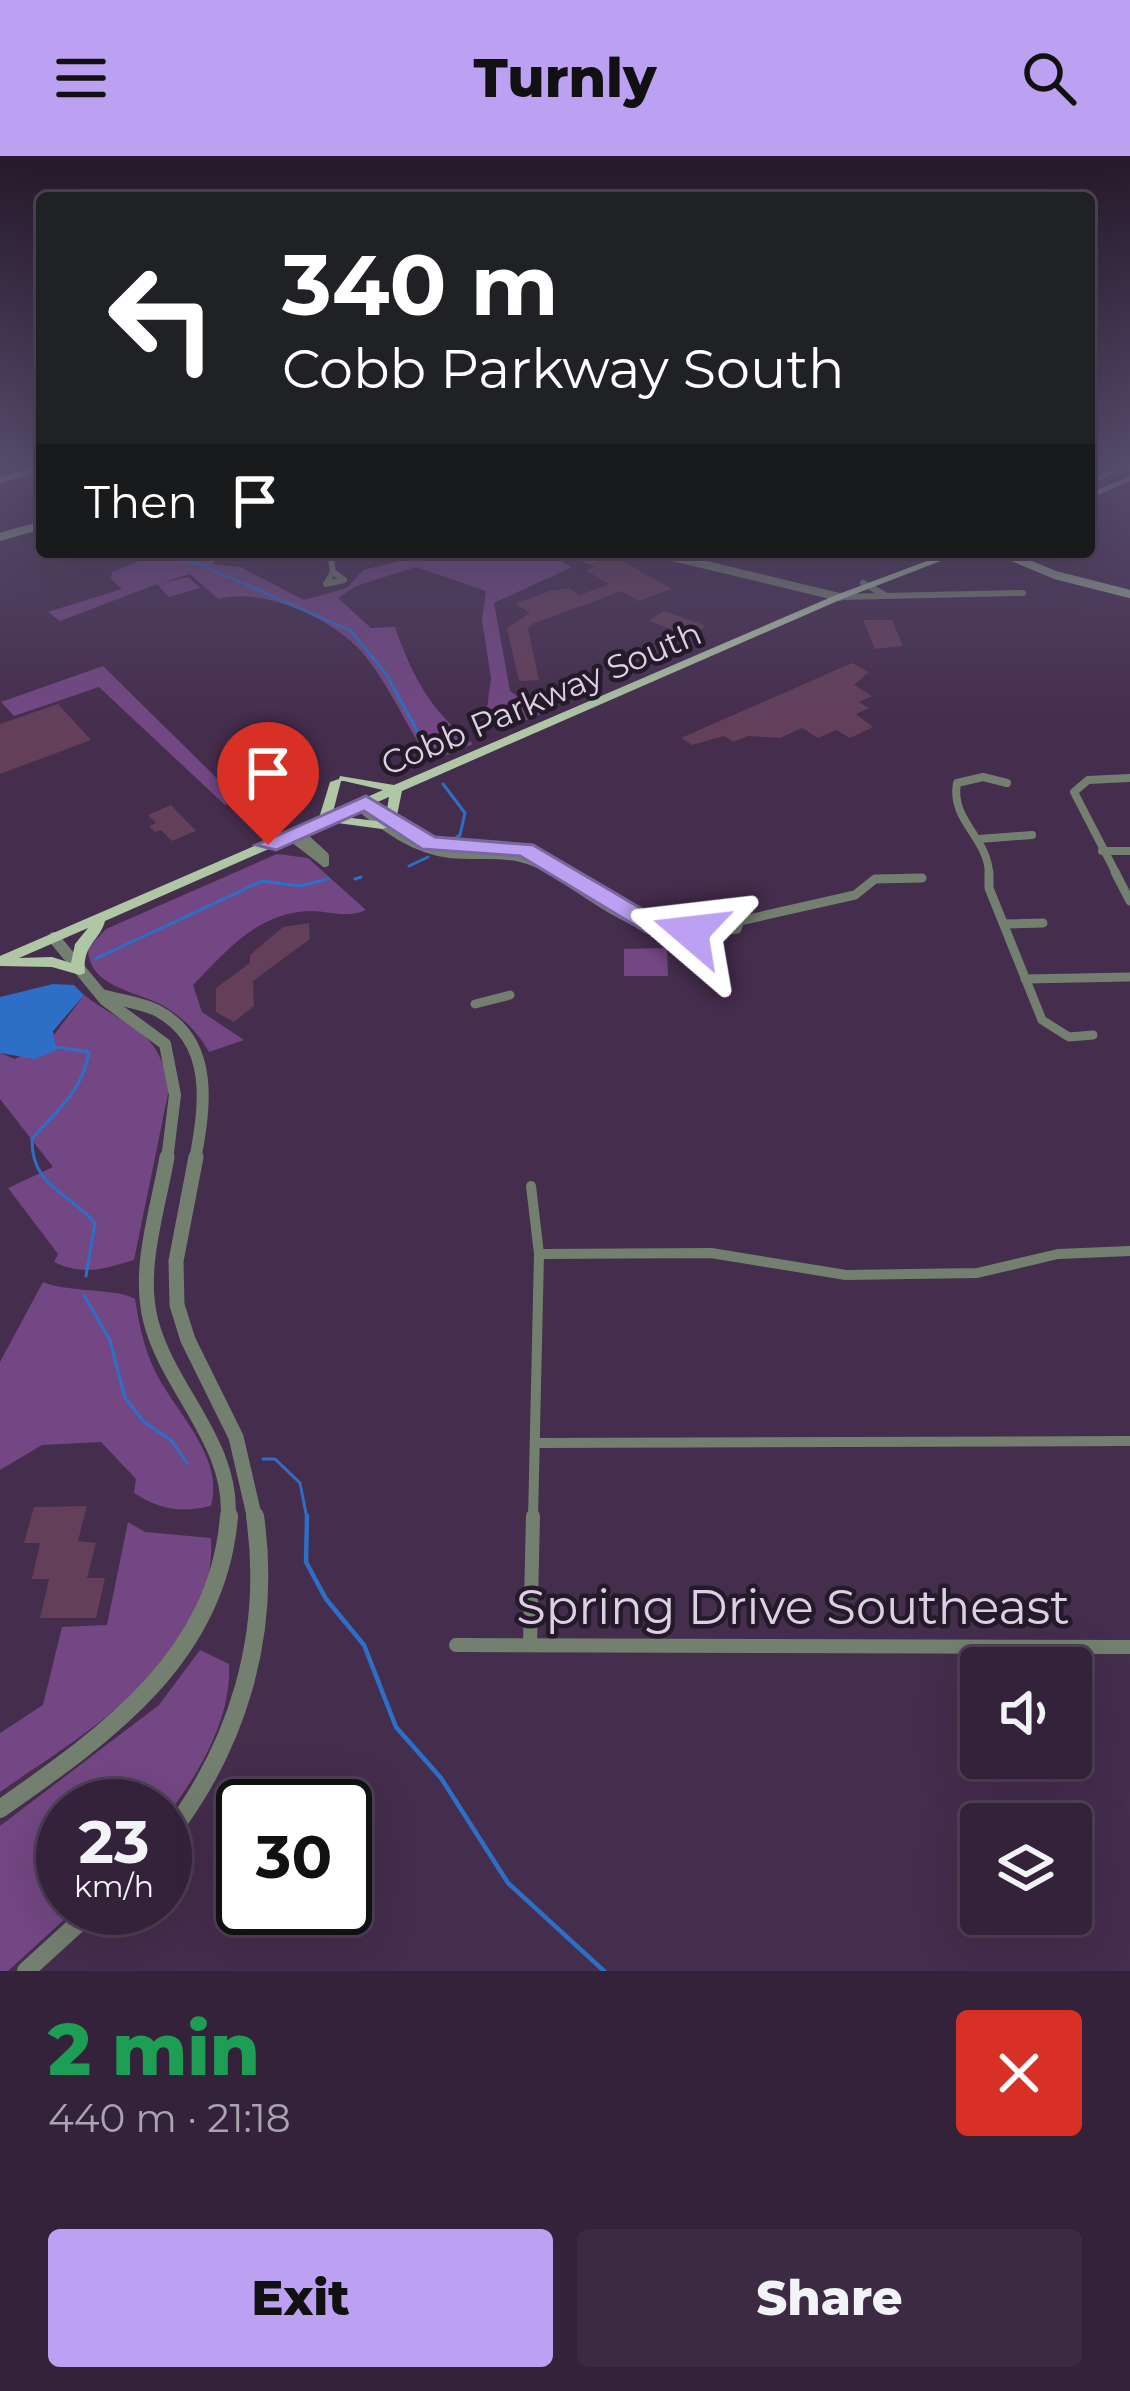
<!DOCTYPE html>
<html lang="en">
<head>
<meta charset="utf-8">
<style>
  body { margin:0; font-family:Montserrat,sans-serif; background:#3c2a42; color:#f1f3f6; height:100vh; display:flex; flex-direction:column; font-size:45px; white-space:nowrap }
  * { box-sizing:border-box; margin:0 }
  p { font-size:39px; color:#a9a4af }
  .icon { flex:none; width:66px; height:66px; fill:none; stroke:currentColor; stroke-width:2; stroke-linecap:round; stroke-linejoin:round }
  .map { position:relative; height:1815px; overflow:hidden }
  .panel { display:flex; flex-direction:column; background:#34223a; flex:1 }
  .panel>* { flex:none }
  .guide { position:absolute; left:36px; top:36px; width:1059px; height:366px; border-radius:12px; box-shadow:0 12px 48px #0002,0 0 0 3px #4e3f54; background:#202124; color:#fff; overflow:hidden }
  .buttons { position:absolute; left:960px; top:1491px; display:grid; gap:24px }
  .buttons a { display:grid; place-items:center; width:132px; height:132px; border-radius:12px; background:#34223a; box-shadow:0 12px 48px #0002,0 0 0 3px #4e3f54; font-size:60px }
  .speed { position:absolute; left:36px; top:1623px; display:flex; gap:24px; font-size:60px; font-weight:700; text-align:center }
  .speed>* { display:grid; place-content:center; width:156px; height:156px; border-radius:50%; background:#34223a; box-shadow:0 12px 48px #0002,0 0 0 3px #4e3f54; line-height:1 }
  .speed small { font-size:30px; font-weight:400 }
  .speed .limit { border:6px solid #111; border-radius:18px; background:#fff; color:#111 }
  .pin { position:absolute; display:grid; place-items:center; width:102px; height:102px; color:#fff; margin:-123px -51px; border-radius:50% 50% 50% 0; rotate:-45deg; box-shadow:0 0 12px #0007 }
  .pin .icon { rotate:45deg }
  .me { position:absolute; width:132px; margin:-66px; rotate:287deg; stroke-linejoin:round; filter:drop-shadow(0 0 9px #0008) }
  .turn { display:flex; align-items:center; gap:42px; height:252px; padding:0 48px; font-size:54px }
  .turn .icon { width:156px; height:156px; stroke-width:2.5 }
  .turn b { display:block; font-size:84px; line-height:102px }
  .then { display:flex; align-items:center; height:114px; padding:0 48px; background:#0003; gap:24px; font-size:45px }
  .round { display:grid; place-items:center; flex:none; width:126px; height:126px; border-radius:12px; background:#3c2a42 }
  .head { display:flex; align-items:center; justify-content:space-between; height:204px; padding:0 48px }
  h1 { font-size:72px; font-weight:800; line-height:90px; color:#1e9e55 }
  .cta { display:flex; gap:24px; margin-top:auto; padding:24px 48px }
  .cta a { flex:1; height:138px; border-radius:12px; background:#bca0f2; color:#111; font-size:48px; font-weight:800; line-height:138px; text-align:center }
  .cta a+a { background:#3c2a42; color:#f1f3f6 }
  header { display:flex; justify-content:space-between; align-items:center; height:156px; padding:0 48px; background:#bca0f2; color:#111; font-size:54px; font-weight:800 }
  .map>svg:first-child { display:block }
</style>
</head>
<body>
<header><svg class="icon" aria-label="menu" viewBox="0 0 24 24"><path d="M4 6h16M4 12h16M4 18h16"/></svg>Turnly<svg class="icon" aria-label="search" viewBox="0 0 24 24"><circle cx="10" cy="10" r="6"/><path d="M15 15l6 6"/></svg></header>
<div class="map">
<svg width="1130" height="1815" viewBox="0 0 1130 1815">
  <rect width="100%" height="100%" fill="#452d4d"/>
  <!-- green -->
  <g fill="#734783">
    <path d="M126 396H221L213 408 240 411 304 444 347 432 363 414 413 402 495 403C521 386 548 399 572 411L494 447 510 535 541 558 505 573 486 560 491 522 482 464 486 435 416 411 356 430 338 442 371 472 395 471C413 522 430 554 473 588L430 606C407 571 388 526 361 495 330 461 263 431 218 443L190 418 159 428 188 421 200 432 169 441 157 428 60 465 48 456 122 433 111 423 112 416 137 406Z"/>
    <path d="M103 510 239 644 225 649 99 531 14 560 1 546Z"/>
    <path d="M277 698 308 702 366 754C347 763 330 755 310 755 257 757 227 794 193 829L202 856 244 884 209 896C197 875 182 860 160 848 134 835 88 830 88 792L106 773Z"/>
    <path d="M667 792 668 820H624V793Z"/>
    <path d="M84 839C127 872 160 872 169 933L134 1104C103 1113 84 1120 54 1106L58 1098 8 1032 53 1011 0 943V897L15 903 51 883Z"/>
    <path d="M43 1126C70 1137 117 1132 135 1143 139 1168 144 1192 155 1215 175 1256 225 1301 211 1350 180 1357 161 1354 134 1337L136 1323 101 1286 42 1289 0 1314V1206Z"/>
    <path d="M128 1366 145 1376 211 1382C218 1502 83 1578 0 1636V1577L43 1549 62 1471 107 1469Z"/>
    <path d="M200 1494 229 1508C232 1562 198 1620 165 1662V1650H63V1752H77L8 1815H0V1670L159 1549Z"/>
  </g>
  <!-- water -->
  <path fill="#2d6fc7" d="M53 828 74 829 84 839 53 875 56 894 35 903 0 897V841Z"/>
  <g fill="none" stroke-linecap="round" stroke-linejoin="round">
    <!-- stream-far1 -->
    <g stroke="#2d6fc7" stroke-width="3">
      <path d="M158 396 206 411 351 475 386 518 432 602"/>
      <path d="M443 628 465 657 460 679 447 688"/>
      <path d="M409 710 428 701"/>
      <path d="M355 723 361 721"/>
      <path d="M95 803 262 725 300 730 328 723"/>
      <path d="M56 891 89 896C83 935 56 955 32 983 31 1030 68 1036 95 1067L86 1120"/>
      <path d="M84 1139 110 1184 125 1242 144 1266 171 1284 187 1307"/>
      <path d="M263 1303H275L300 1327 307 1363"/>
    </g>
    <!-- stream -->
    <path stroke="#2d6fc7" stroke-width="4.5" d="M307 1360 306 1406 326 1443 364 1489 396 1571 441 1622 508 1727 604 1815"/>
  </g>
  <!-- building -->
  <g fill="#633f5a">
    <path d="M559 396 618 403 672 433 638 445 622 435 532 468 528 473 539 524 519 525 507 472 530 457 515 448 550 435 569 432 580 439 609 428 585 414 595 411Z"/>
    <path d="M664 455 706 470 690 480 649 465Z"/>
    <path d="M863 464H892L903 490 875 493Z"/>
    <path d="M852 507 869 516 854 529 872 540 859 546 869 552 856 558 873 571 850 582 836 574 818 582 802 572 780 582 748 580 733 586 724 580 692 589 681 582Z"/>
    <path d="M58 548 91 584 0 618V568Z"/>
    <path d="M171 649 196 675 172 685 161 674 155 676 149 670 156 667 148 659Z"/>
    <path d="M309 767 310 783 253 825 254 850 234 866 216 856V832L250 807V799L283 771Z"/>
    <path d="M87 1350 78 1385 96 1387 87 1422H105L96 1462H40L49 1423H32L40 1387H24L34 1351Z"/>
  </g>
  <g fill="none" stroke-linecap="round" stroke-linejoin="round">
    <!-- minor-far4 -->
    <g stroke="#74806f" stroke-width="6">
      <path d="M1089 314 1115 316"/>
      <path d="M317 396 331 404 333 416"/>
      <path d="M373 396 401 402 391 400"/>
      <path d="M333 416 344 424 326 428Z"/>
      <path d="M863 427 885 439"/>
      <path d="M839 441 1023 437"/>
    </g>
    <!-- minor-far3 -->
    <g stroke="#74806f" stroke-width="8">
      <path d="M366 647 430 688 525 694 569 719"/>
      <path d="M358 650C385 672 414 694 450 698 496 702 514 691 558 719"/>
      <path d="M299 676 325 700V707"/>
      <path d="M290 680 325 707"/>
      <path d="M979 683 1032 679"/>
      <path d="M1102 695H1130"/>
      <path d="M989 719C989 682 950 665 957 627L983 621 1007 627"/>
      <path d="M1117 719 1074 636 1088 624 1130 622"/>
    </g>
    <!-- minor-far2 -->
    <g stroke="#74806f" stroke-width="9">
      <path d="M554 716C624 761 649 787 737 773L739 767"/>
      <path d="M564 716 669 775 691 776 855 739 875 723 922 722"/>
      <path d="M989 716V732L1042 864 1069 881 1093 879"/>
      <path d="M1115 716 1130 745"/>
      <path d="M1004 768 1043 767"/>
      <path d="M1025 823 1130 821"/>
      <path d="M475 848 510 839"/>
    </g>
    <!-- minor-far1 -->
    <g stroke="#74806f" stroke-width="10">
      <path d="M531 1030 539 1098 533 1363"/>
      <path d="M539 1098 711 1097 846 1119 977 1117 1058 1098 1130 1095"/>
      <path d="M535 1287 1130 1285"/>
    </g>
    <!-- minor -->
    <g stroke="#74806f" stroke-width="14">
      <path d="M456 1489 1130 1491"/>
      <path d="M530 1489 533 1360"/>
    </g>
    <!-- tertiary-far3 -->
    <path stroke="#74806f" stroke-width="8" d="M652 396 839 441"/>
    <!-- tertiary-far2 -->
    <g stroke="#74806f" stroke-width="12">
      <path d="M54 782 105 844 165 888 175 939 167 1004"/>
      <path d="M102 839C119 844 142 847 158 855 215 886 205 951 195 1004"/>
    </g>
    <!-- tertiary-far1 -->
    <g stroke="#74806f" stroke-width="15">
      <path d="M167 1001C158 1054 137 1113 151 1166 169 1234 234 1288 228 1363"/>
      <path d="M196 1001 176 1105 177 1149 188 1184 236 1281 255 1363"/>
    </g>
    <!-- tertiary -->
    <g stroke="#74806f" stroke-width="18">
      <path d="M0 1653C107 1578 218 1501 229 1360"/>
      <path d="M165 1684C238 1591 272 1478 255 1360"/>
      <path d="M26 1815 95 1752"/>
    </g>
    <!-- secondary -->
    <g stroke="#95a88e" stroke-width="8">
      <path d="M0 381 42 369"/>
      <path d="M1000 396 1055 419 1130 438"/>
    </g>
    <!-- primary -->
    <g fill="#afc7a5" fill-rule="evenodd">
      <path d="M1116 312H1127L1089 329V324Z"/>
      <path d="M1130 320V325L1089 343V337Z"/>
      <path d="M951 396H964L842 443 402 635 395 669 382 673 330 666 105 765C100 785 82 788 85 817L80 819 52 811 0 810V800L319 662 330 626 339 623 340 620 394 629 836 439ZM341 625H344L383 634 333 656ZM389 641 385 666 343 661ZM88 772 75 788 71 807 52 801 19 802Z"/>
    </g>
    <!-- motorway -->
    <path fill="#c6e3ba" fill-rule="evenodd" d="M35 312H42V316L0 327V321Z"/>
  </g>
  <!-- sky -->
  <linearGradient id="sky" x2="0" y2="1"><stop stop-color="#26192a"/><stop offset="0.55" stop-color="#564c6d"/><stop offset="1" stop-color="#564c6d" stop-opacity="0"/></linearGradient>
  <rect width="1130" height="566" fill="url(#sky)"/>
  <!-- route -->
  <path fill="#bca0f2" stroke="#7a689d" stroke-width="3" d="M366 640 435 681 533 689 661 764 700 771 703 776 691 785 646 776 520 700 422 693 364 655 276 694 256 689Z"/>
  <g text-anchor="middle" stroke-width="9" stroke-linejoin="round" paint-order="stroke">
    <!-- far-street labels -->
    <g font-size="33" fill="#ded0e4" stroke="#251a29">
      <text transform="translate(541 542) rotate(-23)" y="12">Cobb Parkway South</text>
    </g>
    <!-- near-street labels -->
    <g font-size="48" fill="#ded0e4" stroke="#251a29">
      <text x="793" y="1468">Spring Drive Southeast</text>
    </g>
  </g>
</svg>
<div class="buttons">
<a><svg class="icon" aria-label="sound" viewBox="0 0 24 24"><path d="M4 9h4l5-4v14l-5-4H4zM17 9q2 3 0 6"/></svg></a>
<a><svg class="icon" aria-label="layers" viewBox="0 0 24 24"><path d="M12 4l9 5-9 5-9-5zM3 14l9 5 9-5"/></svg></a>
</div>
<div class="speed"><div>23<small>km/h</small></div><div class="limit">30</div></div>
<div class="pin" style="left:268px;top:689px;background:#d93025"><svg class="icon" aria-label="arrive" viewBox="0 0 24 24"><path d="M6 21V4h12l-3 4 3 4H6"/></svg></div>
<svg class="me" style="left:691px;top:776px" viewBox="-20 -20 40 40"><path d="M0-17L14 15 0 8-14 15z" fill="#bca0f2" stroke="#fff" stroke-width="4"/></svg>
<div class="guide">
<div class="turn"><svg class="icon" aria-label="left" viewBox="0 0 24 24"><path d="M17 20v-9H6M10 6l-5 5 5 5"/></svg><div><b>340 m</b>Cobb Parkway South</div></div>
<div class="then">Then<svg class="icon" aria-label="arrive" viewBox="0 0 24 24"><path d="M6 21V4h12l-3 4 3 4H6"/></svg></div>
</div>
</div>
<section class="panel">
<div class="head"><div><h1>2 min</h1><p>440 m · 21:18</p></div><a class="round" style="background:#d93025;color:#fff"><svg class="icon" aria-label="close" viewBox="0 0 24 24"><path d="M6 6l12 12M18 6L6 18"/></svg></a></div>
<div class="cta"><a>Exit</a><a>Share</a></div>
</section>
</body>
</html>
